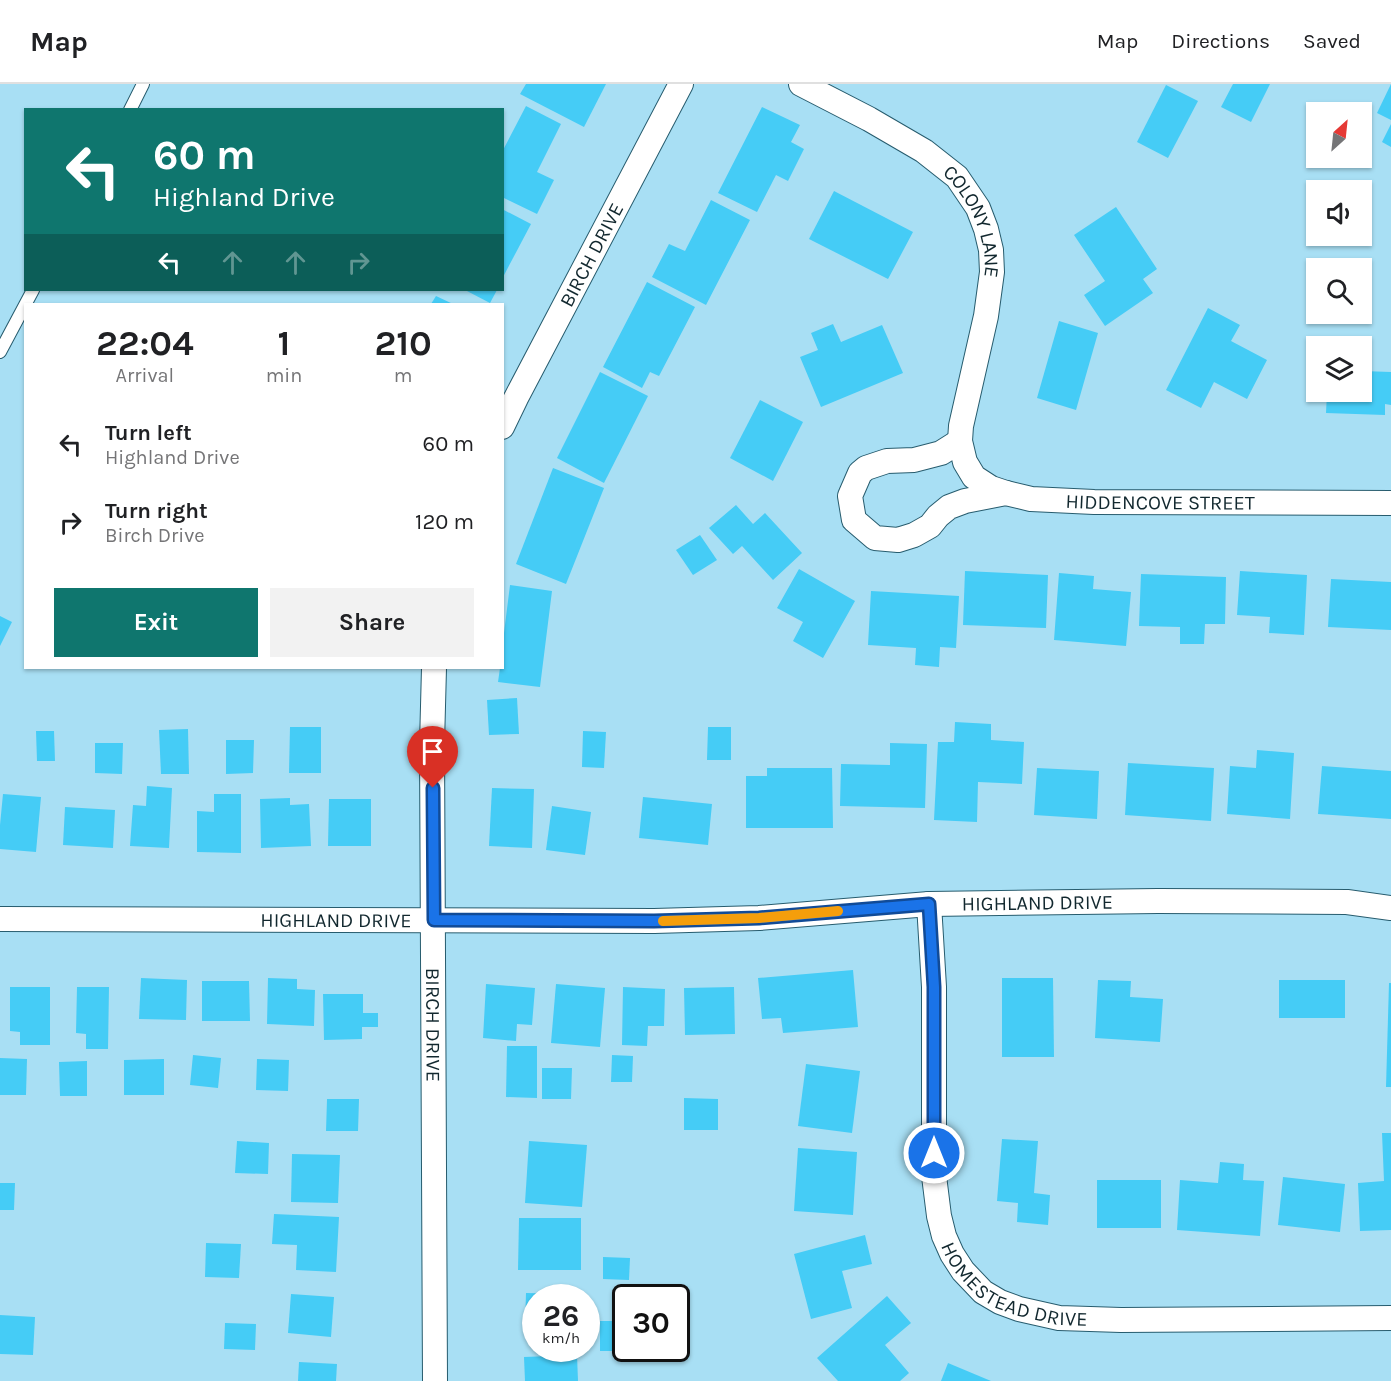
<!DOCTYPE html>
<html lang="en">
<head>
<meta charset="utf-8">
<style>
  body { margin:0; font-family:Karla,sans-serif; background:#f2f2f2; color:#202124; height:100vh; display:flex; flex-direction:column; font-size:22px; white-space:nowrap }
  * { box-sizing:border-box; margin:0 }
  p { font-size:20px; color:#757577 }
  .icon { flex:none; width:33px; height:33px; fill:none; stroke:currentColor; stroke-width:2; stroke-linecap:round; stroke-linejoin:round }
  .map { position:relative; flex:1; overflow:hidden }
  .panel { position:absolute; left:24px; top:219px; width:480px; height:366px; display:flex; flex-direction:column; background:#fff; border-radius:0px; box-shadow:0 2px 4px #0004 }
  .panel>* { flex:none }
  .top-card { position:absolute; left:24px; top:24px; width:480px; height:183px; border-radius:0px; box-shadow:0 2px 4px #0004; background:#0f766e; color:#fff; overflow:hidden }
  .needle { width:39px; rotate:27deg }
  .buttons { position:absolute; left:1306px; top:18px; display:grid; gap:12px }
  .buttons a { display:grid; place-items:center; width:66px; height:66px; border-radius:0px; background:#fff; box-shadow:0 2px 4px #0004; font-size:30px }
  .speed { position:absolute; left:522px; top:1200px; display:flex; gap:12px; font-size:30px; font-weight:700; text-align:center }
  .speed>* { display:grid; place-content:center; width:78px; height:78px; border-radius:50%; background:#fff; box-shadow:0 2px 4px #0004; line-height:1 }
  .speed small { font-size:15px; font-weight:400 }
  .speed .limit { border:3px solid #111; border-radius:9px; background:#fff; color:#111 }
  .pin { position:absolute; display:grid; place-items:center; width:51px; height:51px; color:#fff; margin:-62px -26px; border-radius:50% 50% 50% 0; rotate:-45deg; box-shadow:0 0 6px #0007 }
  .pin .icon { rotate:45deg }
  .me { position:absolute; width:66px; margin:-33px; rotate:0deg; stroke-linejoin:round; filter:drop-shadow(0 0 4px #0008) }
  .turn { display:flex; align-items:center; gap:21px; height:126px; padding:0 30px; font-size:27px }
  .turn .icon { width:78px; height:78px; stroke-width:2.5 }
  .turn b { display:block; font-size:42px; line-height:51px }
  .lanes { display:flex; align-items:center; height:57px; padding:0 30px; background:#0003; justify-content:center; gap:30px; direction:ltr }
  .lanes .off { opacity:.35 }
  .eta { display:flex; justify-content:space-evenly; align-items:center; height:102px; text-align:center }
  .eta b { font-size:36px; font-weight:700; line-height:42px }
  .button { display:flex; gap:12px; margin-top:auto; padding:12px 30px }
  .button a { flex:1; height:69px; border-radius:0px; background:#0f766e; color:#fff; font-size:24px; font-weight:700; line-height:69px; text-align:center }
  .button a+a { background:#f2f2f2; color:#202124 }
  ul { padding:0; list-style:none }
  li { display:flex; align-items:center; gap:18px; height:78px; padding:0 30px }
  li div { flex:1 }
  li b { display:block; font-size:22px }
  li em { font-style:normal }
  header { display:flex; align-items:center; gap:36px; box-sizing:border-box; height:84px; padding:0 30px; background:#fff; border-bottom:2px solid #e0e0e0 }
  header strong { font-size:28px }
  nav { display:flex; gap:33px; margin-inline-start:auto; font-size:21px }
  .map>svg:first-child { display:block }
</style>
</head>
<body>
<header>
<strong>Map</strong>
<nav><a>Map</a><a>Directions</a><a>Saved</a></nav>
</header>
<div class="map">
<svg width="1391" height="1297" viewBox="0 0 1391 1297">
  <rect width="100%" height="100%" fill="#a8dff4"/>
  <!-- building -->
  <g fill="#45ccf6">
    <path d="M526 0H606L584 43 520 10Z"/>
    <path d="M1233 0H1270L1251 38 1221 23Z"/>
    <path d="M1391 0V36L1377 29Z"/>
    <path d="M1166 1 1198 17 1168 74 1137 58Z"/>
    <path d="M526 22 561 40 537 88 554 96 537 130 502 113V68Z"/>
    <path d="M762 23 800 41 791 58 804 65 788 97 776 91 757 128 718 109Z"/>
    <path d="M1391 40V63L1382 58Z"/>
    <path d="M834 107 913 148 888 195 809 155Z"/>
    <path d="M711 116 750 136 706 221 652 193 669 160 685 167Z"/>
    <path d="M1116 123 1157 185 1143 195 1153 209 1105 242 1084 211 1105 197 1074 151Z"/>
    <path d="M502 125 531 140 502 195Z"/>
    <path d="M647 198 695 223 659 292 650 288 642 304 603 283Z"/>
    <path d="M465 206H497L490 219Z"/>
    <path d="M436 212 453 220H431Z"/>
    <path d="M1208 224 1240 241 1231 257 1267 276 1247 315 1214 298 1201 324 1166 306Z"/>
    <path d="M1059 237 1098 249 1076 326 1037 314Z"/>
    <path d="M833 240 841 258 882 241 903 289 821 323 800 273 818 266 811 249Z"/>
    <path d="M1362 287 1391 288V321L1385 320V331L1326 329 1327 308H1362Z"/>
    <path d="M600 288 648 312 604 399 557 374Z"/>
    <path d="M760 316 803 338 773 397 730 374Z"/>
    <path d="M553 384 604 404 566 500 516 480Z"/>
    <path d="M736 421 753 440 765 429 802 469 773 496 742 462 733 470 709 444Z"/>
    <path d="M700 451 717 476 693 491 676 466Z"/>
    <path d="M799 485 855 517 823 574 793 557 803 538 777 524Z"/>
    <path d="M965 487 1048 491 1046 544 963 541Z"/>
    <path d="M1240 487 1307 491 1304 551 1269 549 1270 533 1237 531Z"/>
    <path d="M1059 489 1094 492 1093 505 1131 508 1126 562 1054 556Z"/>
    <path d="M1141 490 1226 493 1225 540H1205L1204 560H1180V543L1139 542Z"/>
    <path d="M1331 495 1391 498V546L1328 543Z"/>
    <path d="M510 501 552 507 540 603 498 598 500 584H502V565Z"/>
    <path d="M871 507 959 512 956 564 940 563 939 583 915 581 916 564 868 561Z"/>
    <path d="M0 532 12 538 0 562Z"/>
    <path d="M517 614 519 650 489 651 487 616Z"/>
    <path d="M955 638 991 640V656L1024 658 1022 700 978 698 977 738 934 736 938 658H954Z"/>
    <path d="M290 643H321V689H289Z"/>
    <path d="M708 643H731V676H707Z"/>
    <path d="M188 645 189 690H161L159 646Z"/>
    <path d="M36 647H54L55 677H37Z"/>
    <path d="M583 647 606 648 604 684 582 683Z"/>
    <path d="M226 656H254L253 689 226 690Z"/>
    <path d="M95 659H123L122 690 95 689Z"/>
    <path d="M890 659 927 660 925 724 840 722 841 680 890 681Z"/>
    <path d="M1257 666 1294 669 1290 735 1227 730 1230 682 1256 684Z"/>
    <path d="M1128 679 1214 684 1211 737 1125 731Z"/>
    <path d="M1322 682 1391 687V735L1318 730Z"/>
    <path d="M767 684H832L833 744H746V692H767Z"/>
    <path d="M1037 684 1099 687 1097 735 1034 731Z"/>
    <path d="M147 702 172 704 169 764 130 762 133 721 146 722Z"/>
    <path d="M492 704 534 705 532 764 489 762Z"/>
    <path d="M3 710 41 713 36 768 0 765V741Z"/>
    <path d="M214 710H241V769L197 768V727L214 728Z"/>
    <path d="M643 713 712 720 708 761 639 754Z"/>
    <path d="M290 714V721L309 720 311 762 261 764 260 715Z"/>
    <path d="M329 715H371V762H328Z"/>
    <path d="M552 722 591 728 585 771 546 766Z"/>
    <path d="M65 723 115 726 113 764 63 761Z"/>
    <path d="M853 886 858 943 783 949 781 934 762 935 758 894Z"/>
    <path d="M141 894 187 896 186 936 139 935Z"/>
    <path d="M268 894 297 895V905L315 906 314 942 267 940Z"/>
    <path d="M1002 894H1053L1054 973H1002Z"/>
    <path d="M1098 896 1131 897 1130 913 1163 915 1160 958 1095 954Z"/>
    <rect x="1279" y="896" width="66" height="38"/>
    <path d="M202 897H249L250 937H202Z"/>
    <path d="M1389 899H1391V1003H1386Z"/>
    <path d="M486 900 535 904 532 941 517 940 516 957 483 954Z"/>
    <path d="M556 900 605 904 600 963 551 959Z"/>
    <path d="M10 903H50V961H20V948L10 947Z"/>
    <path d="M77 903H109L108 965H86V950L76 949Z"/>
    <path d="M623 903 665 905 664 942H648L647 962 622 961Z"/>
    <path d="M734 903 735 950 685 951 684 904Z"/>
    <path d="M323 910H363V929H378V943H362V955L324 956Z"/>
    <path d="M507 962H537V1014L506 1013Z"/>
    <path d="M193 971 221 974 218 1004 190 1001Z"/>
    <path d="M612 971 633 972 632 998H611Z"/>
    <path d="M0 974 27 975 26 1011H0Z"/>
    <path d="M164 975V1011H124V976Z"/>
    <path d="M257 975 289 976 288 1007 256 1006Z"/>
    <path d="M87 977V1012H60L59 978Z"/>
    <path d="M806 980 860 987 852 1049 798 1042Z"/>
    <path d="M542 984H572L571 1015H542Z"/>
    <path d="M684 1014 718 1015V1046H684Z"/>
    <path d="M327 1015H359L358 1047H326Z"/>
    <path d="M1382 1049H1391V1146L1360 1147 1358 1099 1384 1097Z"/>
    <path d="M1002 1055 1038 1057 1034 1109 1050 1111 1048 1141 1017 1138 1018 1119 997 1117Z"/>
    <path d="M237 1057 269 1059 268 1090 235 1089Z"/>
    <path d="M529 1057 587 1061 582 1123 525 1119Z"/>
    <path d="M798 1064 857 1068 853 1131 794 1127Z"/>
    <path d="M292 1070 340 1071 338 1119 291 1118Z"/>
    <path d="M1220 1078 1244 1080 1243 1096 1264 1097 1260 1152 1177 1146 1180 1096 1218 1099Z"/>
    <path d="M1283 1093 1345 1100 1340 1148 1278 1141Z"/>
    <rect x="1097" y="1096" width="64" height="48"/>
    <path d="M0 1099H15L14 1126H0Z"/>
    <path d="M274 1130 339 1133 336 1188 296 1186 297 1161 272 1160Z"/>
    <path d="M519 1134H581V1186H518Z"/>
    <path d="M865 1151 872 1180 842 1187 852 1224 811 1235 794 1170Z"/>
    <path d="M206 1159 241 1160 239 1194 205 1193Z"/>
    <path d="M603 1173 630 1174 629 1196 603 1195Z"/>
    <path d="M526 1209 577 1210V1214H536V1243L525 1242Z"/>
    <path d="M291 1210 334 1213 331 1253 288 1249Z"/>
    <path d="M887 1212 911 1239 885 1261 909 1289 900 1297H838L817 1274Z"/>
    <path d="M0 1231 35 1233 33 1271 0 1270Z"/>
    <path d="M600 1237H626V1264H638L637 1267H600Z"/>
    <path d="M225 1239 256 1240 255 1266 224 1265Z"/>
    <path d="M577 1271 578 1297H525L524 1273Z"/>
    <path d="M299 1278 337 1280 336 1297H298Z"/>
    <path d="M948 1279 991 1297H941Z"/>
  </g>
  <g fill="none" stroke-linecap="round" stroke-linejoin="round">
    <!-- lane casing -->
    <g stroke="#275c6e" stroke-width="14">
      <g id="lane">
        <path d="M130 26 143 0"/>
        <path d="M0 268 33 206"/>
      </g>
    </g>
    <!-- street casing -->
    <g stroke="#275c6e" stroke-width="26">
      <g id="street">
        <path id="s1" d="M801 0 869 35 924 67 957 93 978 124 986 145 991 166 992 188 986 232 961 342 960 357 965 378 974 393 991 404 1006 409 1031 415 1094 418 1391 419"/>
        <path id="s2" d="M502 343 516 314 681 0"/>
        <path d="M960 357 941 369 914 376 887 377 866 384 860 389 850 412 854 436 875 454 898 456 914 451 930 442 938 432 949 423 965 417 1006 409"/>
        <path id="s3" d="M434 584 432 660 435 1297"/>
        <path id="s4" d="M929 820 934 903V1092L939 1132 944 1152 952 1170 963 1187 983 1208 1000 1218 1019 1225 1059 1234 1121 1236 1391 1234"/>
        <path id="s5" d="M0 835 654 837 759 834 929 820 1158 817 1347 818 1391 824"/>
      </g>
    </g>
    <!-- lane -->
    <use href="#lane" stroke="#fff" stroke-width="12"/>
    <!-- street -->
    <use href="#street" stroke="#fff" stroke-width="24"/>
  </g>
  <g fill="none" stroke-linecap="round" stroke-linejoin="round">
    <!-- route casing -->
    <g stroke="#114b97" stroke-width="15">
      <path id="route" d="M433 704 434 836 654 837 759 834 929 820 934 903V1069"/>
    </g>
    <!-- route -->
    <use href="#route" stroke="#1a73e8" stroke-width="10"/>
    <!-- slow -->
    <path stroke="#f59e0b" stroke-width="10" d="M663 837 759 834 838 827"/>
  </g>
  <g text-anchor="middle" stroke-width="5" stroke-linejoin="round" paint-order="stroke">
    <!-- street labels -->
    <g font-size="20" fill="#12282f" stroke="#bfebfb">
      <text dy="7" stroke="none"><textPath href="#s1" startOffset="230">COLONY LANE</textPath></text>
      <text dy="7" stroke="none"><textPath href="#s2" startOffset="194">BIRCH DRIVE</textPath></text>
      <text dy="7" stroke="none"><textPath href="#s1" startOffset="688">HIDDENCOVE STREET</textPath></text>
      <text dy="7" stroke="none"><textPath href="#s5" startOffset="1038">HIGHLAND DRIVE</textPath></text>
      <text dy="7" stroke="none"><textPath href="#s5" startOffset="336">HIGHLAND DRIVE</textPath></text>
      <text dy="7" stroke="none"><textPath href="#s3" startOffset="357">BIRCH DRIVE</textPath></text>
      <text dy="7" stroke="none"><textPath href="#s4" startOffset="426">HOMESTEAD DRIVE</textPath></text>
    </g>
  </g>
</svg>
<div class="buttons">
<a><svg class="needle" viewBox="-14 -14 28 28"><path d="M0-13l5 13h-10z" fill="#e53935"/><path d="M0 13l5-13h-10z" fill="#757577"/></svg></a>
<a><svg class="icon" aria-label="sound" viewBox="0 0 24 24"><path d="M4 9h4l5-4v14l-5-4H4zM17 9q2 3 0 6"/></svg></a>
<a><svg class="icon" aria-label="search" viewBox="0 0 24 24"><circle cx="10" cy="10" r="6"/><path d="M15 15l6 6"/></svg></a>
<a><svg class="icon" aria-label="layers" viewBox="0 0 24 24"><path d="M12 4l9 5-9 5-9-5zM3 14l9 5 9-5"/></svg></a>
</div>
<div class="speed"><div>26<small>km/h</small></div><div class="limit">30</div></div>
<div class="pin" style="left:433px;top:704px;background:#d93025"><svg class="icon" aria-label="arrive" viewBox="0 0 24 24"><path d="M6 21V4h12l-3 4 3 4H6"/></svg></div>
<svg class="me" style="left:934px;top:1069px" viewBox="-20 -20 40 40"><circle r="17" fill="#1a73e8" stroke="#fff" stroke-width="3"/><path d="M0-11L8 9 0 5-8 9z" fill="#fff"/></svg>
<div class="top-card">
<div class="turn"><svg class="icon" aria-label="left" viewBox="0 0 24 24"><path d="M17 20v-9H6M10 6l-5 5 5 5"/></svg><div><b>60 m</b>Highland Drive</div></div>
<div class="lanes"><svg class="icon" aria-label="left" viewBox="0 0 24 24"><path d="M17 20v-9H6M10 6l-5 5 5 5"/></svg><svg class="icon off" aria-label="ahead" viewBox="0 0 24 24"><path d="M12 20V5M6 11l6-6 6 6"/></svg><svg class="icon off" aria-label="ahead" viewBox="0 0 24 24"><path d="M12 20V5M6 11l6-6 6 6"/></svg><svg class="icon off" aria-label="right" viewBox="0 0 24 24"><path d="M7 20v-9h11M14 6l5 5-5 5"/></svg></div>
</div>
<section class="panel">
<div class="eta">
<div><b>22:04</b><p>Arrival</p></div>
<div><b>1</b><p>min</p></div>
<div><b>210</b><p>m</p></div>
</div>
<ul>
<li><svg class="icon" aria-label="left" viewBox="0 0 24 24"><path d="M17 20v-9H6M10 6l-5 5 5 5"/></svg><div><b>Turn left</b><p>Highland Drive</p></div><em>60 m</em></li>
<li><svg class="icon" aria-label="right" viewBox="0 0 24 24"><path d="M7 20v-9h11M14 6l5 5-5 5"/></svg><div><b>Turn right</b><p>Birch Drive</p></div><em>120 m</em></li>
</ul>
<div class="button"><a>Exit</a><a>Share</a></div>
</section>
</div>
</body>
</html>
